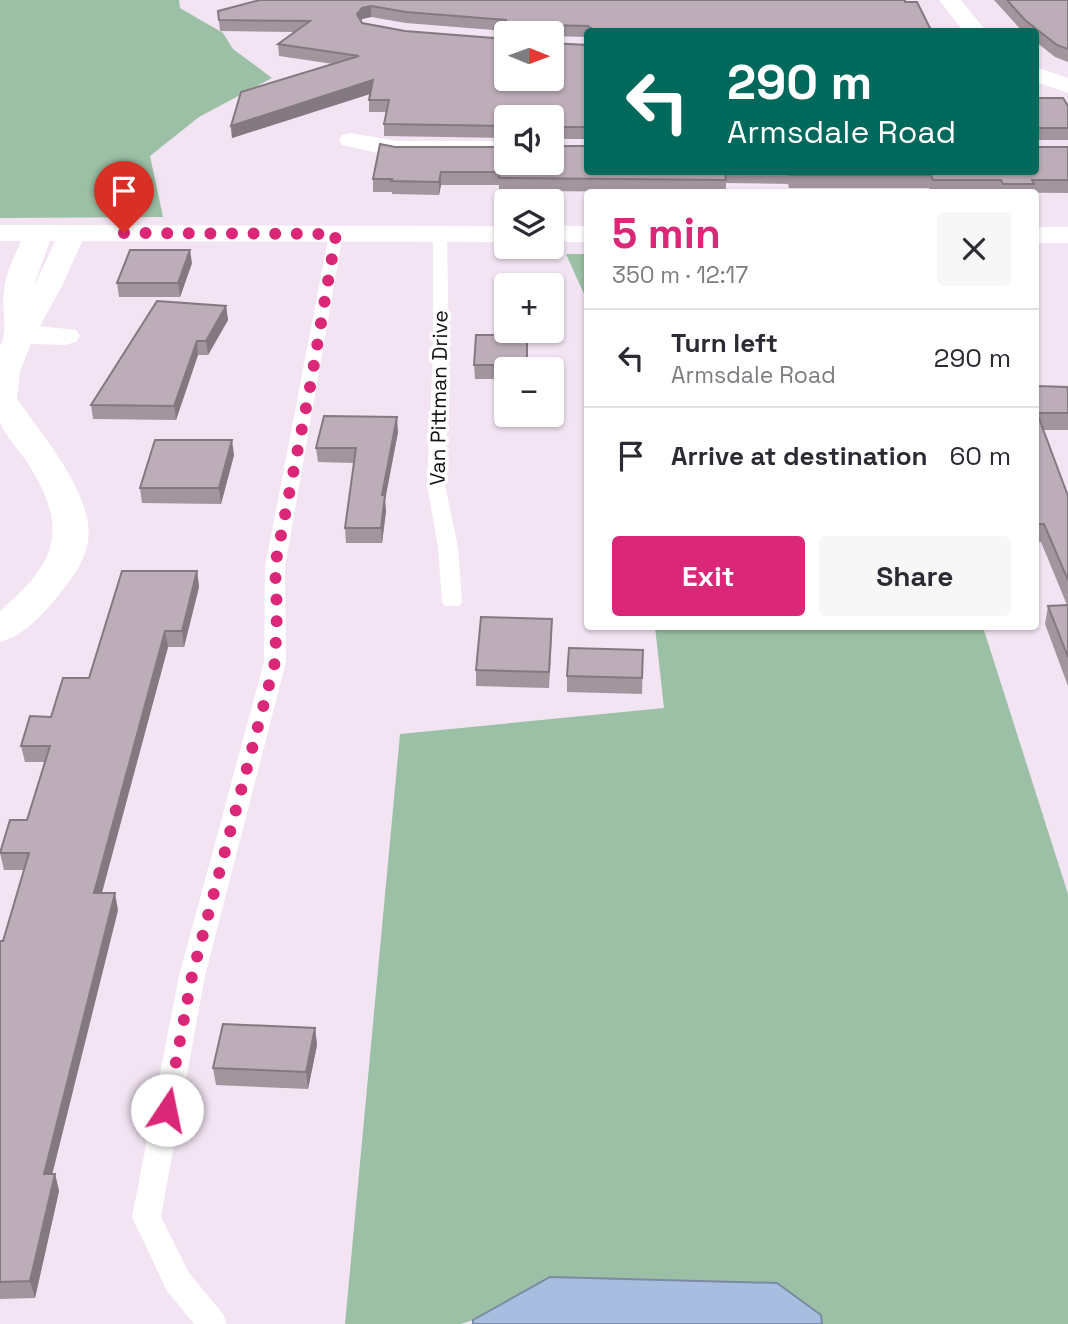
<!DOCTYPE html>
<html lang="en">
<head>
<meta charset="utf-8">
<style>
  body { margin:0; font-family:"Space Grotesk",sans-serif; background:#f7f7f7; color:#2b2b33; height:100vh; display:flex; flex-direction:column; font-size:26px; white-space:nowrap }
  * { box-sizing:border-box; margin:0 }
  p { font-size:23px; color:#7c7c81 }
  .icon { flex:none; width:38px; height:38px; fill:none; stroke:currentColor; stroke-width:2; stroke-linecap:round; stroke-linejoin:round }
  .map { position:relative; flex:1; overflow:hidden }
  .sheet { position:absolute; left:584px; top:189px; width:455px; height:441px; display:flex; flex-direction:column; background:#fff; border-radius:7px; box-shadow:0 2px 5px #0004 }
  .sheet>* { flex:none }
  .hud { position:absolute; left:584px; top:28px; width:455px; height:147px; border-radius:7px; box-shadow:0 2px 5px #0004; background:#00695c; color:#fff; overflow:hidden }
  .needle { width:46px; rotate:91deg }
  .buttons { position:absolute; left:494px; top:21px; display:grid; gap:14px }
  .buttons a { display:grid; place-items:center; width:70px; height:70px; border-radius:7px; background:#fff; box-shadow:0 2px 5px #0004; font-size:35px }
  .pin { position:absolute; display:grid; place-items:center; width:60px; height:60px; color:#fff; margin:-72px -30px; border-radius:50% 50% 50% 0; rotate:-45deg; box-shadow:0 0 7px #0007 }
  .pin .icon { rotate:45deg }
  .me { position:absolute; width:77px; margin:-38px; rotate:11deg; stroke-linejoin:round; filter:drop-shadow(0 0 5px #0008) }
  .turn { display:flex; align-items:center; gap:24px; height:147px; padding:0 28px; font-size:32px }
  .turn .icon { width:91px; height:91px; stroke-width:2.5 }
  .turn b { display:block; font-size:49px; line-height:60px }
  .round { display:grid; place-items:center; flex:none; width:74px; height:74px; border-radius:7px; background:#f7f7f7 }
  .overview { display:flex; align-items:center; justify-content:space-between; height:119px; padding:0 28px }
  h1 { font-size:42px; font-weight:700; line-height:52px; color:#db2777 }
  .action { display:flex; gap:14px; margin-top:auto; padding:14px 28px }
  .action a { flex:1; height:80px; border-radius:7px; background:#db2777; color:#fff; font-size:28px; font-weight:700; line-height:80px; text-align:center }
  .action a+a { background:#f7f7f7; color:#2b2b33 }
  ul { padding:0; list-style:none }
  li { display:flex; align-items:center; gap:21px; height:98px; padding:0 28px; border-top:2px solid #e1e1e2 }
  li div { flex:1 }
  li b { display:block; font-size:26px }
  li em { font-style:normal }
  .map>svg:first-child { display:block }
</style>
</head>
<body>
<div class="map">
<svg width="1068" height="1324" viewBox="0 0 1068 1324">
  <rect width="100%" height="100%" fill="#f2e4f3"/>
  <!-- forest -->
  <g fill="#9cc0a5">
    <path d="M0 0H179L180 8 223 33 233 49 272 78 199 117 150 156 163 217 0 218Z"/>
    <path d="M566 254H588V303Z"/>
    <path d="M655 627H983L1068 894V1324H822L821 1315 473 1320 461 1324H345L400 734 664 708Z"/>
  </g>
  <!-- water -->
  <path fill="#a8bee0" stroke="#7c8aa3" stroke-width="2" d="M550 1277 777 1283 821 1315 822 1324H473V1320Z"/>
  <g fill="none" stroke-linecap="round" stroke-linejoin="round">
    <!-- service -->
    <g fill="#fff" fill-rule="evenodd">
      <path d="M336 230 343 234 285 567 286 662 205 976 161 1217 189 1273 223 1314 227 1324H194L167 1291 132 1217 179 976 264 662 265 567 329 234Z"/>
      <path d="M440 230 447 234 449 353 445 485 458 547 462 602 459 606H445L442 602 438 547 427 485 433 353V234Z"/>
    </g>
    <!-- minor -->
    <g fill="#fff" fill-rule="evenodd">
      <path d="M939 0H961L987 32H964Z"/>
      <path d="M1036 67 1068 78V93L1036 82Z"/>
      <path d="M351 133 396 141H506V157H396L342 145 339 140 342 135Z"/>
      <path d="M39 225 49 227 53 233 33 288 62 227 72 225 82 227 86 233 62 286 40 326 76 330 80 336 76 342 65 345 31 344 20 371 17 399C42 435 99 500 87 546 82 566 70 581 58 596 43 615 22 637 0 642V611C57 562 70 529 27 462 19 450 5 436 0 422 0 408 0 362 0 346 9 329 1 310 4 291 6 270 17 251 25 233L29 227Z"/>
    </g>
    <!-- tertiary -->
    <g fill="#fff" fill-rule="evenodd">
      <path d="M0 225 506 226V242L0 241Z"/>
      <rect x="551" y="226" width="37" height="16"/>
      <rect x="1036" y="227" width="32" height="16"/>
    </g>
  </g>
  <!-- wall -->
  <g fill="#a3959e">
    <path d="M260 0 932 32H588V37L551 36V33H506V31L406 23 371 17 362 19 361 21 362 23 506 79 588 45V139H551V117H506V138L384 136V124L386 112H369V100L370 94 232 138 231 126 333 64 279 56 278 44 294 32 220 31 218 11Z"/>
    <path d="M994 0H1068V62L1055 57 1036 42V32H1023Z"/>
    <path d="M1036 98 1068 106V140H1036V147H1068V193L931 192 929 188H789L788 184 726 183V192L499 191V185H441L439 195 392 194V192H373V179L395 147 588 172H1036Z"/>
    <path d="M192 263 180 297H119L117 283Z"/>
    <path d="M226 306 228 320 208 355H198L176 420 93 419 91 405Z"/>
    <path d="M527 335V369H506V379H475L474 365Z"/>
    <path d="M1036 386 1068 391V430H1043L1068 496V686L1045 624 1048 606 1067 605 1041 542H1036Z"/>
    <path d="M398 432 385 500 386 511 382 543H346L345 528 354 463 318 462 316 448Z"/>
    <path d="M234 455 221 504 142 503 140 488Z"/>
    <path d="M197 571 199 587 184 647H168L102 893 118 910 52 1174H55L59 1191 35 1298 0 1299V941H3L24 870H4L0 853 27 820 45 762H25L21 746Z"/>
    <path d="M552 635 549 688 476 686V670Z"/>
    <path d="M643 650 642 694 567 692V676Z"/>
    <path d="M315 1028 317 1045 308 1089 216 1085 213 1068Z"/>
  </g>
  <!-- shaded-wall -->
  <g fill="#847981">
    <path d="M371 6V17L362 19 358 26 357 14 362 8Z"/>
    <path d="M373 80V93L232 138 231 126Z"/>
    <path d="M441 172V185L439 195V182Z"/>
    <path d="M190 250 192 263 180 297 178 283Z"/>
    <path d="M226 306 228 320 208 355 206 341Z"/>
    <path d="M197 341 198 355 176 420 174 406Z"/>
    <path d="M397 417 398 432 385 500 386 511 382 543 381 528 382 495Z"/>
    <path d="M232 440 234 455 221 504 219 488Z"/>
    <path d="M197 571 199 587 184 647 182 631Z"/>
    <path d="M165 631 168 647 97 910 94 893Z"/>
    <path d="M115 893 118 910 48 1191 44 1174Z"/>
    <path d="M315 1028 317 1045 308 1089 306 1072Z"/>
    <path d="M55 1174 59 1191 35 1298 30 1281Z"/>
  </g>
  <!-- building -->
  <g fill="#bdadb8" stroke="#847981" stroke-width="2">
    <path d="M260 0H905V2H917L932 32H591V28L588 26 551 25 548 27 549 33H508L506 20 406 12 371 6 362 8 357 14 362 23 405 31 506 39V79H551V43L588 45V127H551V117H506V126L384 124 389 100H369L373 80 231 126 241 92 359 56 278 44 310 21 219 20 218 11Z"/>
    <path d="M1007 0H1068V49L1057 45 1025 20Z"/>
    <path d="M1036 98H1063L1068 106V128H1036V147H1068V180H1032L1034 184H1003L1001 180H933L931 175H790L789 172H1036Z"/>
    <path d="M380 144 395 147H506V163H551V146H588V172H725L726 180 499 178V172H441L439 182 391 181 392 179H373Z"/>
    <path d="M130 250H190L178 283H117Z"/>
    <path d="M157 301 226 306 206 341H197L174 406 91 405Z"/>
    <path d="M476 335H527V365H474Z"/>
    <path d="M1036 386 1067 387 1068 391V413H1037L1068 496V580L1044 524H1036Z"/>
    <path d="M324 416 397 417 382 495H385L381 528H345L356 448H316Z"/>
    <path d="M155 440H232L219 488H140Z"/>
    <path d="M122 571H197L182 631H165L94 893H115L44 1174H55L30 1281 0 1282V941H3L29 853H0L10 820H27L50 746H21L30 716 51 717 63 678H89Z"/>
    <path d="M1068 605V657L1048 606Z"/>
    <path d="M481 617 552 619 549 672 476 670Z"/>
    <path d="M569 648 643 650 642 678 567 676Z"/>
    <path d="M223 1024 315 1028 306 1072 213 1068Z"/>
  </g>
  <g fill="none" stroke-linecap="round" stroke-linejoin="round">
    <!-- route -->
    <path stroke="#db2777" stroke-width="12" stroke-dasharray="0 21.6" d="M124 233 336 234 311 382 275 566 277 612 275 662 192 976 167 1110"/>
  </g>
  <g text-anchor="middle" stroke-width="7" stroke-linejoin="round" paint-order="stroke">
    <!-- street labels -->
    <g font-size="21" fill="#161116" stroke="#fff">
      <text transform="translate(439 398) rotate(-89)" y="7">Van Pittman Drive</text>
    </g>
  </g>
</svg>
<div class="buttons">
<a><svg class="needle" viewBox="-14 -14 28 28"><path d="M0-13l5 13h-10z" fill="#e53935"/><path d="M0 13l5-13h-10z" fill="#7c7c81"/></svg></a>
<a><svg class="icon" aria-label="sound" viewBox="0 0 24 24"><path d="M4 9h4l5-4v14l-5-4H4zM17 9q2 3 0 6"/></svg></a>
<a><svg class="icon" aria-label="layers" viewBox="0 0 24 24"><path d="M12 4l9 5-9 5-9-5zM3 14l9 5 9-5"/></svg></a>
<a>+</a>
<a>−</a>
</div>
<div class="pin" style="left:124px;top:233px;background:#d93025"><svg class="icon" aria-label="arrive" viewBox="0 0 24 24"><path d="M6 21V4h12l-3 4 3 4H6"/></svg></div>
<svg class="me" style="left:167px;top:1110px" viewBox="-20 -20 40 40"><circle r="19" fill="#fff"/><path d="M0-13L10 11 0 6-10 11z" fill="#db2777"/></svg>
<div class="hud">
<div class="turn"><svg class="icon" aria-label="left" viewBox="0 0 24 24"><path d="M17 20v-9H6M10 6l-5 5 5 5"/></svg><div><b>290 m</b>Armsdale Road</div></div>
</div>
<section class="sheet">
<div class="overview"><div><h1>5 min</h1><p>350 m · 12:17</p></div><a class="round"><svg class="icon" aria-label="close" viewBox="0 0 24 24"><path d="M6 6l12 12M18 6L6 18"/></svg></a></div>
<ul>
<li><svg class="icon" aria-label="left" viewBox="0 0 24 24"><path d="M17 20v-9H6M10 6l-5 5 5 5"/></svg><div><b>Turn left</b><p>Armsdale Road</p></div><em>290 m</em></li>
<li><svg class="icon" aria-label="arrive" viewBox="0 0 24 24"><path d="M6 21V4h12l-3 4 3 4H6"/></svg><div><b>Arrive at destination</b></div><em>60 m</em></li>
</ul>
<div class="action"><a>Exit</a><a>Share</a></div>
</section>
</div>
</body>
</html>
